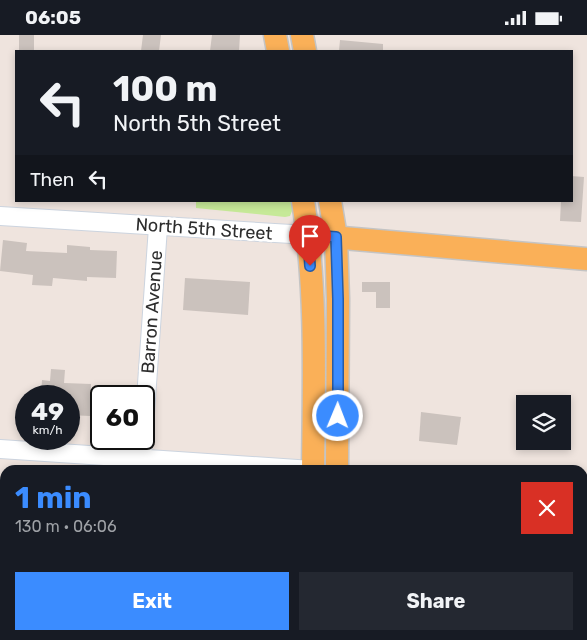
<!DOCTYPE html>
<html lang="en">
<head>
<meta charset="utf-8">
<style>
  body { margin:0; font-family:Rubik,sans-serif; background:#242831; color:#f1f3f6; height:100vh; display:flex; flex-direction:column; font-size:19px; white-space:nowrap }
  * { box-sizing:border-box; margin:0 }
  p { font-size:16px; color:#9ea1a6 }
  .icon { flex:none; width:28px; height:28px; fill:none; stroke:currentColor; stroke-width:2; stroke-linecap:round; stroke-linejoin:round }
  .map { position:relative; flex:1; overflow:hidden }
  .panel { position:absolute; left:0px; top:430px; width:588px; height:175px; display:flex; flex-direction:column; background:#171b24; border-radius:15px 15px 0 0; box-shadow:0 2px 8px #0003 }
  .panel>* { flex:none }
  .top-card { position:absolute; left:15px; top:15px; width:558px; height:152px; border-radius:0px; box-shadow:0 2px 8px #0003; background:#171b24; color:#f1f3f6; overflow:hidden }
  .controls { position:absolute; left:516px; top:360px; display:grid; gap:10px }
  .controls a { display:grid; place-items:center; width:55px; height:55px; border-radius:0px; background:#171b24; box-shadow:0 2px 8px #0003; font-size:25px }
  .speed { position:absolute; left:15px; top:350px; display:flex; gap:10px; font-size:25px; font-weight:700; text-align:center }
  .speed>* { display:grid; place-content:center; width:65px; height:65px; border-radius:50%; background:#171b24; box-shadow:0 2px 8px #0003; line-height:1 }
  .speed small { font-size:12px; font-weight:400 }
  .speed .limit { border:2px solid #111; border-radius:8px; background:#fff; color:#111 }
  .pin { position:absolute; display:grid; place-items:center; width:42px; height:42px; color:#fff; margin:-51px -21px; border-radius:50% 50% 50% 0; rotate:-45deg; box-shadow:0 0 5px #0007 }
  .pin .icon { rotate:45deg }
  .me { position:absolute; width:55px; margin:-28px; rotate:1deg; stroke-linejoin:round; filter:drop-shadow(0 0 4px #0008) }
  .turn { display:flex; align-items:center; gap:18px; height:105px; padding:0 15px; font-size:22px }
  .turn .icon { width:65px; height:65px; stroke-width:2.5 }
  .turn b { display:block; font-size:35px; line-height:42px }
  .then { display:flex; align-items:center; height:48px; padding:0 15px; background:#0003; gap:10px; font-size:19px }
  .round { display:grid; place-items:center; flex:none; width:52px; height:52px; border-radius:0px; background:#242831 }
  .overview { display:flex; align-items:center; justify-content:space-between; height:85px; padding:0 15px }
  h1 { font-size:30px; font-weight:700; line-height:38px; color:#3b8cff }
  .primary-button { display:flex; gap:10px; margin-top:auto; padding:10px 15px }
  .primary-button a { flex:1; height:58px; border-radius:0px; background:#3b8cff; color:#fff; font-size:20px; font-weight:700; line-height:58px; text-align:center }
  .primary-button a+a { background:#242831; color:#f1f3f6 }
  .status { display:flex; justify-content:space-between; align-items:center; height:35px; padding:0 25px; background:#171b24; direction:ltr }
  .status svg { height:14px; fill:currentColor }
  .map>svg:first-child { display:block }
</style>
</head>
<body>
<div class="status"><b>06:05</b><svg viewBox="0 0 49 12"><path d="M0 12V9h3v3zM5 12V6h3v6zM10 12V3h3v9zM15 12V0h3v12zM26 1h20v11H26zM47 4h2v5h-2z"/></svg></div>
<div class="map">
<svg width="587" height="605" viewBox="0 0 587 605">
  <rect width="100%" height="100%" fill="#efe4de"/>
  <!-- green -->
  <g fill="#c6e998">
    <path d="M196 166H295L296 175 292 176 290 181 285 182 196 173Z"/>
    <rect x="355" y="600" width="148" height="5"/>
  </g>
  <!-- building -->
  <g fill="#cbc2bd">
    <rect x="19" y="0" width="15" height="16"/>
    <path d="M143 0H161L159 16H141Z"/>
    <path d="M212 0H240L239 16H210Z"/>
    <path d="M340 5 383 9V16H339Z"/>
    <path d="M571 141 584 142 581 187 560 186 561 166H571Z"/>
    <path d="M3 205 27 208 26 216 67 218V210L90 212V215L117 216 116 243 87 242V246L53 243 52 251 32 250 33 240 0 236Z"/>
    <path d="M185 243 250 247 248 280 183 275Z"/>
    <path d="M362 247H390V273H376V257H362Z"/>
    <path d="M51 334 65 335 64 348 91 349 90 381 69 380 70 361H41L42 345 50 346Z"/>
    <path d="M421 377 461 382 457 410 419 406Z"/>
  </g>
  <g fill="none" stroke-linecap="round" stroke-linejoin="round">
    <!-- minor casing -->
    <g stroke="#ccd4df" stroke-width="20">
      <g id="minor">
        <path d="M0 181 308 200"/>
        <path d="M144 392 158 192"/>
        <path d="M0 414 312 435"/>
        <path d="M141 435 143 404"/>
        <path d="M129 605V600"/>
      </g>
    </g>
    <!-- major casing -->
    <g stroke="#c4c4c4" stroke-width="25">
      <g id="major">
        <path d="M275 0 278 16"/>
        <path d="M302 0 305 16"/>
        <path d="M303 166C317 255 314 346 313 435"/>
        <path d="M330 166 336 202 338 264 337 435"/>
        <path d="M308 200 587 224"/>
        <path d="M582 459H587"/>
        <path d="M311 605V600"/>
        <path d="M336 605V600"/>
      </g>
    </g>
    <!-- minor -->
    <use href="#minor" stroke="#fff" stroke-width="18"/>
    <!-- major -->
    <use href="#major" stroke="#fab058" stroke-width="22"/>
  </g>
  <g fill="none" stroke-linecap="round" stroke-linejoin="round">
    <!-- route casing -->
    <g stroke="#265ba6" stroke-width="12">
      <path id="route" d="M310 231 308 200 336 202 338 264V381"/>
    </g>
    <!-- route -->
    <use href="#route" stroke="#3b8cff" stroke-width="9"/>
  </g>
  <g text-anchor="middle" stroke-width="5" stroke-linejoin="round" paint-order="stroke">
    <!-- street labels -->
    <g font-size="18" fill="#2d2d2d" stroke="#fff">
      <text transform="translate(204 194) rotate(4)" y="6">North 5th Street</text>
      <text transform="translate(152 277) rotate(-86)" y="6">Barron Avenue</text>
    </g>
  </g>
</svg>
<div class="controls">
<a><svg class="icon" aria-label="layers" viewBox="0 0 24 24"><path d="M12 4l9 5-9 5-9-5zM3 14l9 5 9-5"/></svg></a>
</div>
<div class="speed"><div>49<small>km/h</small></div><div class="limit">60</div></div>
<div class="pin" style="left:310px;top:231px;background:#d93025"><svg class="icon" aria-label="arrive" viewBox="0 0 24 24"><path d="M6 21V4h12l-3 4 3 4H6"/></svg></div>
<svg class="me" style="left:338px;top:381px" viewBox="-20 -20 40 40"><circle r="17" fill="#3b8cff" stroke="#fff" stroke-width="3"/><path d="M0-11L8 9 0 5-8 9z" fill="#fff"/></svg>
<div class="top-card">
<div class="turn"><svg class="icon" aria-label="left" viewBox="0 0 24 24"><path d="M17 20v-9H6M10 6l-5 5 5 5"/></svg><div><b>100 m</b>North 5th Street</div></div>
<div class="then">Then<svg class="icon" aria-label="left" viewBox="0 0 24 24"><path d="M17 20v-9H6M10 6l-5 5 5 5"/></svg></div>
</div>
<section class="panel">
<div class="overview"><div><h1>1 min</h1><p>130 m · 06:06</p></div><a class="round" style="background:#d93025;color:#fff"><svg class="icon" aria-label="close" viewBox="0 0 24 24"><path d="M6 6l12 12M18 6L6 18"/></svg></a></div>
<div class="primary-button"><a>Exit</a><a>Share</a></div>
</section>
</div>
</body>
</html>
